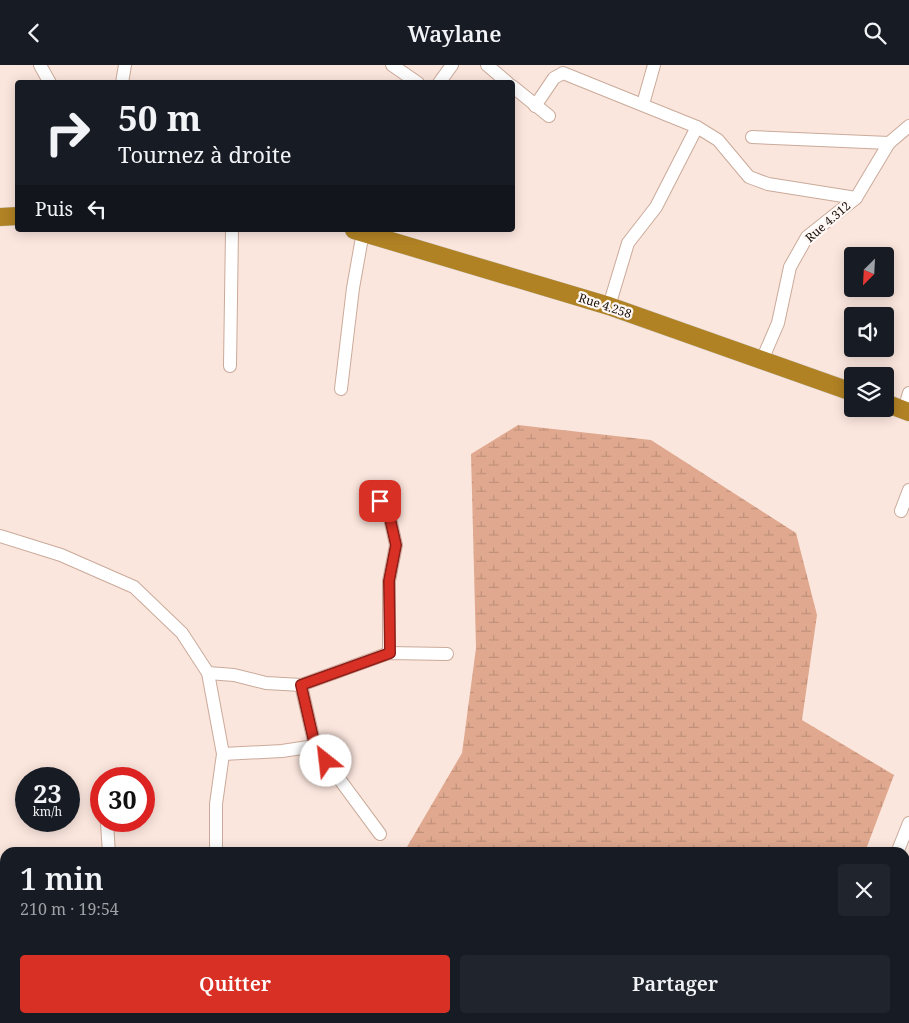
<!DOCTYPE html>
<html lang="fr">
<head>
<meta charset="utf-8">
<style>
  body { margin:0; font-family:"Noto Serif",serif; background:#20242c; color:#f1f3f6; height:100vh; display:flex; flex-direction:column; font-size:19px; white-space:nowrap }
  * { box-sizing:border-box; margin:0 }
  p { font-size:16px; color:#9ea1a6 }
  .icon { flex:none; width:28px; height:28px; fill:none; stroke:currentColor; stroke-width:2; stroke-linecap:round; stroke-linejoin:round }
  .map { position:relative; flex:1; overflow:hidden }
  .drawer { position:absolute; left:0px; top:782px; width:910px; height:176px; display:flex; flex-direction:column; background:#171b24; border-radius:15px 15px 0 0; box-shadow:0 2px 12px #0003 }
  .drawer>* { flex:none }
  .guide { position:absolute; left:15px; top:15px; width:500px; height:152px; border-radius:5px; box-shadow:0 2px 12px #0003; background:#171b24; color:#f1f3f6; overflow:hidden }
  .needle { width:32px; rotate:204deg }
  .tools { position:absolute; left:844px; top:182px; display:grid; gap:10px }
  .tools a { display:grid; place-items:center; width:50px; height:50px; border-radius:5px; background:#171b24; box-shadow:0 2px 12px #0003; font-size:25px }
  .speed { position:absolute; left:15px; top:702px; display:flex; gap:10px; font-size:25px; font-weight:700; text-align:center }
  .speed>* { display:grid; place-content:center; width:65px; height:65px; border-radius:50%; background:#171b24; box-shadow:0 2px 12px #0003; line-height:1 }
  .speed small { font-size:12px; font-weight:400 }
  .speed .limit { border:8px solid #d22; background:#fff; color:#111 }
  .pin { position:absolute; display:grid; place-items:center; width:42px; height:42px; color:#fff; margin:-21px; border-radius:10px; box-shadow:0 2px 8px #0006 }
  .me { position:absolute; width:55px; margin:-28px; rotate:331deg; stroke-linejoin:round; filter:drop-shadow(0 0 4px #0008) }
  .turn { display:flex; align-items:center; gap:18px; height:105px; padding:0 20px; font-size:22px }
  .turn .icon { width:65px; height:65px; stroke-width:2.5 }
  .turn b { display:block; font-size:35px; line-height:42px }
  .then { display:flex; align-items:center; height:48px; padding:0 20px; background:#0003; gap:10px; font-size:19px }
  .round { display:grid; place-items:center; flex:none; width:52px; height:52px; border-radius:5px; background:#20242c }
  .overview { display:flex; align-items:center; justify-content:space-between; height:85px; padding:0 20px }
  h1 { font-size:30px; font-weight:600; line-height:38px }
  .button { display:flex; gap:10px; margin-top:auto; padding:10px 20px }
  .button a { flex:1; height:58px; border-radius:5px; background:#d93025; color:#fff; font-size:20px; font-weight:600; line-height:58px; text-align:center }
  .button a+a { background:#20242c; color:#f1f3f6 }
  header { display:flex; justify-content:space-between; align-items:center; height:65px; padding:0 20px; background:#171b24; font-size:22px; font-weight:600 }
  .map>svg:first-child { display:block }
</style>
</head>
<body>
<header><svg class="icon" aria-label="back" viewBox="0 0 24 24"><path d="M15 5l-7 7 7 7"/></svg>Waylane<svg class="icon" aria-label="search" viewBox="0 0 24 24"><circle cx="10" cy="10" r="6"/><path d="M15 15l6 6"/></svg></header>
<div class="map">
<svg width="909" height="958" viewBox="0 0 909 958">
  <defs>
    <pattern id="wetland-marsh" width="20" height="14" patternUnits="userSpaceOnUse" patternTransform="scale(1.25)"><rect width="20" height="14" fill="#e0a98f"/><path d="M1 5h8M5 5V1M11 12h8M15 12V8" fill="none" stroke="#c0907a"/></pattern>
  </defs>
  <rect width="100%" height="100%" fill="#fbe6dd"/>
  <!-- wetland -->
  <g fill="url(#wetland-marsh)">
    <path d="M518 360 651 375 796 468 817 550 802 655 894 710 865 787H404L462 688 476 583 471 389Z"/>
    <path d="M909 900V958H887L889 954H905V911Z"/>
    <path d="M374 954H803L801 958H375Z"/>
  </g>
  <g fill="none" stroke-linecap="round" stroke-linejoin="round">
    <!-- minor casing -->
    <g stroke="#caaa9a" stroke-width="14">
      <g id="minor">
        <path d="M40 0 50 18"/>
        <path d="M392 0 418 18"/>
        <path d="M487 0 508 18"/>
        <path d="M122 18 125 0"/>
        <path d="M439 18 452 0"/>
        <path d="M512 21 549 51"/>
        <path d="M643 39 654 0"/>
        <path d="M535 41 554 13 563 8 697 62 718 75 749 112 768 119 856 133"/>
        <path d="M752 72 889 78"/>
        <path d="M609 241 628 178 656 142 697 62"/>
        <path d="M762 295 778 258 790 202 807 172 856 133 889 78 909 61"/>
        <path d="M230 301 232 165"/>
        <path d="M341 324 353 223 363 167"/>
        <path d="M904 345 909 328"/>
        <path d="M380 436 389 449 396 480 389 516V588"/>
        <path d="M901 446 909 425"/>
        <path d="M0 471 61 490 134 522 182 568 208 608 223 689 216 739V788"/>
        <path d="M208 608 234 610 266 618 301 620"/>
        <path d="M223 689 282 686 315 681"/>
        <path d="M107 758 109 788"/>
        <path d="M380 769 315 681 301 620 389 588 447 589"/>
        <path d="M897 788 909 758"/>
        <path d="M0 866H5"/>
        <path d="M209 954 212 958"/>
        <path d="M161 958 164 954"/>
        <path d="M827 958 829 954"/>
      </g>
    </g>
    <!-- highway casing -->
    <g stroke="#d1cfce" stroke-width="19">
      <g id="highway">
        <path d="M0 152 18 151"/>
        <path d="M354 165 609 241 852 327"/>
        <path d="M885 338 909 347"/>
      </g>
    </g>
    <!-- minor -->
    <use href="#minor" stroke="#fff" stroke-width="12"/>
    <!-- highway -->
    <use href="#highway" stroke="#b18224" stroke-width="18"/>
  </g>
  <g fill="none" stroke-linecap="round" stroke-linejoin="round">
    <!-- route casing -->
    <g stroke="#8d1f18" stroke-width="12">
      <path id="route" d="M326 696 315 681 301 620 390 588 389 516 396 480 389 449 380 436"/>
    </g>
    <!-- route -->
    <use href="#route" stroke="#d93025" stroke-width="9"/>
  </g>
  <g text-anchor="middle" stroke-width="4.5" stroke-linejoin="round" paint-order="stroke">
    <!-- street labels -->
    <g font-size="12" fill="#1b100a" stroke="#fef7f4">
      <text transform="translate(828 157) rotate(-41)" y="4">Rue 4.312</text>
      <text transform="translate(605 241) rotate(18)" y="4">Rue 4.258</text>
    </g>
  </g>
</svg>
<div class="tools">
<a><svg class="needle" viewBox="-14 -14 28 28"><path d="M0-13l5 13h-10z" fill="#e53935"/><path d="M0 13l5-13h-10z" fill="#9ea1a6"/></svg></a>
<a><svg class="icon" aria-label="sound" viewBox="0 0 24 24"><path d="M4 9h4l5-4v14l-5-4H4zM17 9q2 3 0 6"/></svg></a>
<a><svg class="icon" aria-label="layers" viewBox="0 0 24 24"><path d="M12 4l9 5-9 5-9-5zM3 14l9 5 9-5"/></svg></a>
</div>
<div class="speed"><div>23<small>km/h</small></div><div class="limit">30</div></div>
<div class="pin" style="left:380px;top:436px;background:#d93025"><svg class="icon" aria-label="arrive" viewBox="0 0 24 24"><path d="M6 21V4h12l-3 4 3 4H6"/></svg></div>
<svg class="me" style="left:326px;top:696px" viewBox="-20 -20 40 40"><circle r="19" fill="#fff"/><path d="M0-13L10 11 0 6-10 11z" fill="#d93025"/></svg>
<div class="guide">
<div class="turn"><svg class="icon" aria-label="right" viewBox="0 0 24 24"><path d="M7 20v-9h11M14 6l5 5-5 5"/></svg><div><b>50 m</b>Tournez à droite</div></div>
<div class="then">Puis<svg class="icon" aria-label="left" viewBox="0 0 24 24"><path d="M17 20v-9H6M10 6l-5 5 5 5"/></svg></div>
</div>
<section class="drawer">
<div class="overview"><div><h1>1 min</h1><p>210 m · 19:54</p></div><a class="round"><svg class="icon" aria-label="close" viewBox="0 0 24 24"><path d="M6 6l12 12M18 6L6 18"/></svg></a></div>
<div class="button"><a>Quitter</a><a>Partager</a></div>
</section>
</div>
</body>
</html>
